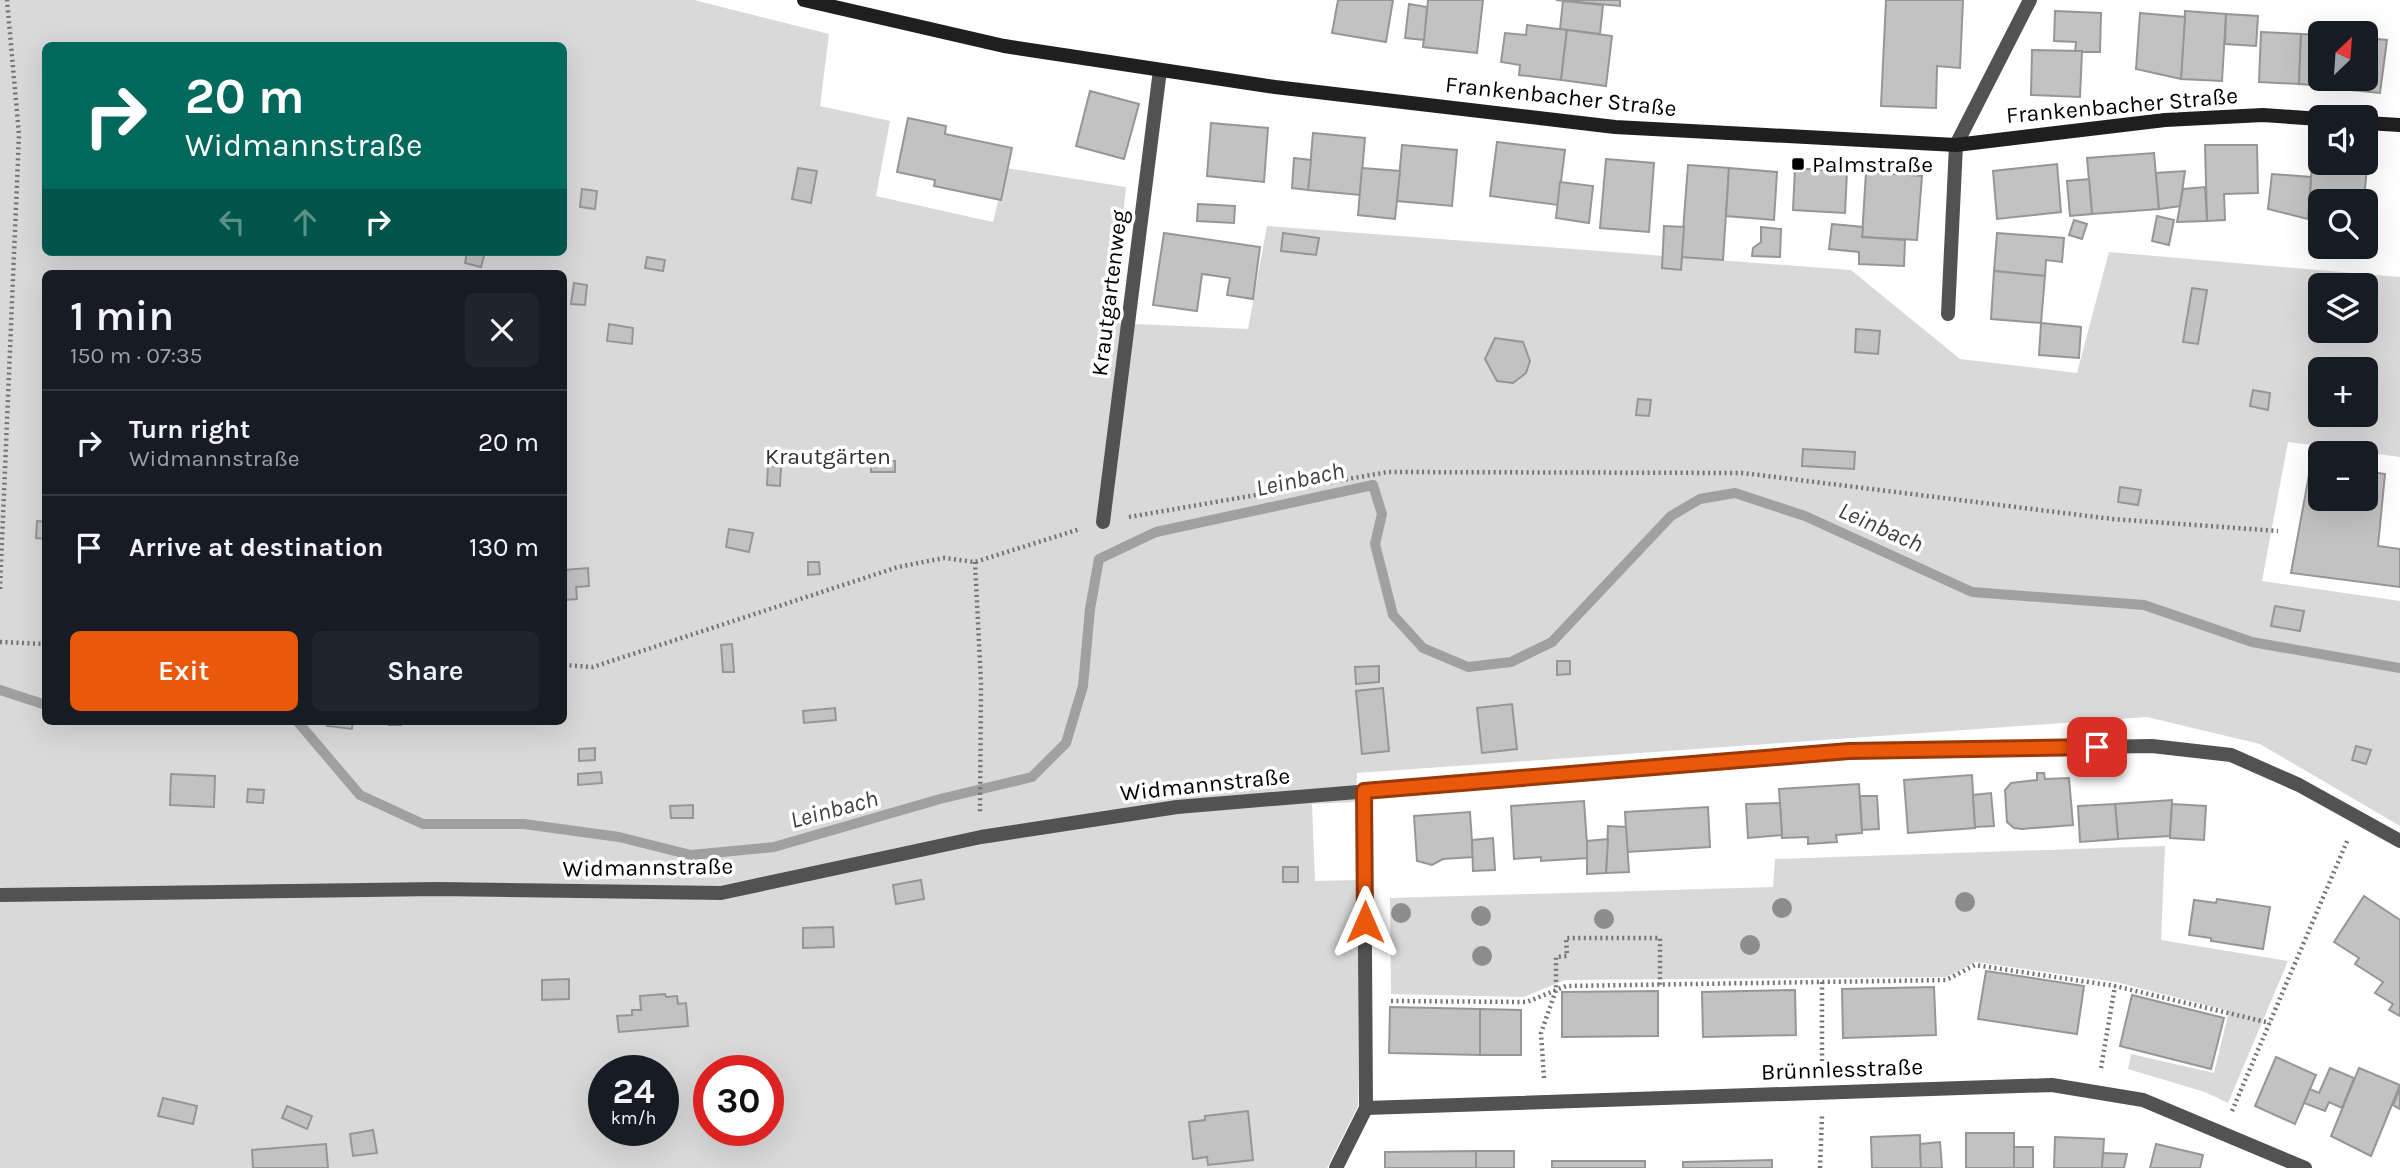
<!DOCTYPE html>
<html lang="en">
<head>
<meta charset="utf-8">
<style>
  body { margin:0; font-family:Karla,sans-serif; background:#20242c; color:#f1f3f6; height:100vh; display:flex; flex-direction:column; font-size:26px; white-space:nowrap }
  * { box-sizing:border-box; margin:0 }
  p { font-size:23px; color:#9ea1a6 }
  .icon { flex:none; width:38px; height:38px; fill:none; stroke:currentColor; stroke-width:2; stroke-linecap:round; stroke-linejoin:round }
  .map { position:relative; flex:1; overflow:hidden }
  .details { position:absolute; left:42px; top:270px; width:525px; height:455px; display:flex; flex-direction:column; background:#171b24; border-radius:10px; box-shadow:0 7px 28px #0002 }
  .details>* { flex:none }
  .banner { position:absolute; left:42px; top:42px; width:525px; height:214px; border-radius:10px; box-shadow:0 7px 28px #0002; background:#00695c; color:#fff; overflow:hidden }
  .needle { width:46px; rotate:25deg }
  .controls { position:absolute; left:2308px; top:21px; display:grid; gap:14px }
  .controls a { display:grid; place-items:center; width:70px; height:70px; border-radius:10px; background:#171b24; box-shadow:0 7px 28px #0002; font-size:35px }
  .speed { position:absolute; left:588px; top:1055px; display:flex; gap:14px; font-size:35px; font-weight:700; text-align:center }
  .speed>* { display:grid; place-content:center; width:91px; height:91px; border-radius:50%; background:#171b24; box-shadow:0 7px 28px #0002; line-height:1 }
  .speed small { font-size:18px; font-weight:400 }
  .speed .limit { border:10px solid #d22; background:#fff; color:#111 }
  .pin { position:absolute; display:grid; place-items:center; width:60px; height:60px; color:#fff; margin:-30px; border-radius:14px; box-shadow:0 4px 10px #0006 }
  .me { position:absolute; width:77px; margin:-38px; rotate:0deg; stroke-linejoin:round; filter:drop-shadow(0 0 5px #0008) }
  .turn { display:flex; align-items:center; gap:24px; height:147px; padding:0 28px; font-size:32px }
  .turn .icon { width:91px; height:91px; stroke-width:2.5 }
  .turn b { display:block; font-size:49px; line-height:60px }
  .lanes { display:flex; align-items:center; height:66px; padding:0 28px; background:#0003; justify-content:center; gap:35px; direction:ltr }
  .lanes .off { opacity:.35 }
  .round { display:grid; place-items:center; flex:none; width:74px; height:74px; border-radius:10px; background:#20242c }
  .head { display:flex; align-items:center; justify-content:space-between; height:119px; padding:0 28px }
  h1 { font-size:42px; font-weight:600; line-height:52px }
  .action { display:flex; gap:14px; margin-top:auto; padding:14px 28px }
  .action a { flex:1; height:80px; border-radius:10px; background:#ea580c; color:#fff; font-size:28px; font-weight:600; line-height:80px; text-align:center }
  .action a+a { background:#20242c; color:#f1f3f6 }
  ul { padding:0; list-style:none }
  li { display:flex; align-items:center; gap:21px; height:105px; padding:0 28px; border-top:2px solid #363941 }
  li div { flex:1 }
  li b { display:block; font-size:26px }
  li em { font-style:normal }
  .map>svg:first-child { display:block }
</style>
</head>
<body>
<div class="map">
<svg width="2400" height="1168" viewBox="0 0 2400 1168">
  <rect width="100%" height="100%" fill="#fff"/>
  <!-- green -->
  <g fill="#d9d9d9" fill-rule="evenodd">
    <path d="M0 0H694L829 34 820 106 890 121 876 196 993 222 1006 168 1126 187 1112 323 1248 329 1267 226 1851 270 1960 359 2077 373 2109 252 2400 277V457L2288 442 2262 581 2400 601V826L2260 744 2147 717 1357 773 1356 802 1312 804 1315 881 1358 880V1106L1327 1168H0ZM46 46H564V252H46ZM46 273H564V721H46ZM2320 285H2366V331H2320ZM2320 369H2366V415H2320ZM604 1071H663V1130H604ZM709 1071H768V1130H709Z"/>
    <path d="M2165 846 2161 940 2288 961 2228 1103 2205 1092 2128 1069 2131 1054 2214 1073 2229 1011 2116 982 1976 962 1946 977 1565 980 1524 997 1391 994 1390 898 1773 887 1775 859Z"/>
  </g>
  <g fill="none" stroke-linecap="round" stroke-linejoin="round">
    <!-- stream -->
    <g stroke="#a0a0a0" stroke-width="10">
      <path d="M0 690 46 705"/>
      <path d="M297 721 360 795 423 824H524L619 837 691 855 774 847 940 799 1032 777 1066 743 1083 686 1090 609 1099 559 1156 532 1373 485 1382 514 1375 544 1393 615 1423 648 1468 667 1511 662 1552 642 1671 516 1700 499 1735 493 1805 516 1972 592 2144 605 2252 642 2400 668"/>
    </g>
  </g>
  <!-- building -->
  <g fill="#c2c2c2" stroke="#969696" stroke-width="2">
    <path d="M1338 0H1393L1386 42 1332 33Z"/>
    <path d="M1428 0H1483L1477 53 1423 47Z"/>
    <path d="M1556 0H1620V6Z"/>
    <path d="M1886 0H1963L1960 68 1937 66 1936 108 1881 106Z"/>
    <path d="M1563 1 1603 5 1600 34 1560 29Z"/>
    <path d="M1409 4 1427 7 1424 40 1405 38Z"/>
    <path d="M2055 11 2101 13 2100 52H2075L2076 42 2054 41Z"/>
    <path d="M2185 11 2226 14 2222 81 2181 79Z"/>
    <path d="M2140 13 2185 17 2181 79 2136 69Z"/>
    <path d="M2226 14 2258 16 2256 46 2225 44Z"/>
    <path d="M1527 25 1567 30 1561 80 1519 75 1520 65 1501 62 1505 33 1526 35Z"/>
    <path d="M1567 30 1612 36 1606 86 1561 80Z"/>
    <path d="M2261 32 2301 34 2299 84 2259 82Z"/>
    <path d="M2301 34 2320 35V79H2327V86L2299 84Z"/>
    <path d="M2366 38 2387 40 2380 93 2341 89 2342 79H2366Z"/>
    <path d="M2032 50 2082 51 2080 97 2031 95Z"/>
    <path d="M1090 91 1139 104 1124 159 1076 146Z"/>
    <path d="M908 118 946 126 945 134 1012 148 1001 200 934 186 935 180 897 172Z"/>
    <path d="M1211 123 1268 128 1264 182 1207 176Z"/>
    <path d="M1313 133 1365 138 1360 195 1308 190Z"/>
    <path d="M1497 142 1565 150 1558 205 1490 196Z"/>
    <path d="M1402 145 1457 150 1452 206 1397 201Z"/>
    <path d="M2205 145H2257L2258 193 2224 194 2225 220 2207 221Z"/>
    <path d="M2313 150 2320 151V163H2366L2368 154 2364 201H2320V208L2309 207Z"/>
    <path d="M2154 153 2159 209 2092 214 2087 158Z"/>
    <path d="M1294 158 1311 160 1308 190 1292 188Z"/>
    <path d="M1606 159 1654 163 1649 232 1600 228Z"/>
    <path d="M2057 164 2061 212 1997 219 1993 171Z"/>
    <path d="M1688 165 1729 168 1723 260 1681 257Z"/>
    <path d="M798 168 817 171 811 203 792 199Z"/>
    <path d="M1362 168 1400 171 1395 219 1358 215Z"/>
    <path d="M1729 168 1777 172 1774 220 1726 216Z"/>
    <path d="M1795 168 1847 172 1845 213 1793 210Z"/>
    <path d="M2185 171 2180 206 2159 209 2156 173Z"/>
    <path d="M1866 172 1922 176 1917 240 1862 237Z"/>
    <path d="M2272 174 2311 177 2308 219 2268 209Z"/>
    <path d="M2089 179 2092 214 2070 216 2067 181Z"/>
    <path d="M1560 182 1593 186 1589 223 1556 218Z"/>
    <path d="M2205 187 2207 221 2177 222 2183 189Z"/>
    <path d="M582 189 597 191 595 209 580 207Z"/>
    <path d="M1198 204 1235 206 1234 223 1197 221Z"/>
    <path d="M2157 216 2174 220 2169 245 2152 241Z"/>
    <path d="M2074 220 2087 224 2082 239 2069 235Z"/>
    <path d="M1832 224 1863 227 1862 237 1905 240 1904 266 1859 264V252L1829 249Z"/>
    <path d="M1664 226 1684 227 1681 270 1662 268Z"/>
    <path d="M1761 227 1781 229 1780 257 1752 256 1753 248 1761 242Z"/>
    <path d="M1164 233 1260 247 1253 299 1227 295 1230 278 1202 274 1197 311 1153 305Z"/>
    <path d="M1283 233 1319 238 1316 255 1281 251Z"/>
    <path d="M1997 233 2064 238 2062 262 2046 260 2045 276 1994 271Z"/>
    <path d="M467 252H485L481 267 465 263Z"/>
    <path d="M647 257 665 260 663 271 645 268Z"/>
    <path d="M1994 271 2045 276 2041 323 1991 319Z"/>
    <path d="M574 283 587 285 585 305 571 304Z"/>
    <path d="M2192 288 2207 290 2198 344 2183 342Z"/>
    <path d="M2041 323 2081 327 2079 358 2039 355Z"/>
    <path d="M609 324 633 328 632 344 607 341Z"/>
    <path d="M1856 329 1880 331 1878 354 1855 352Z"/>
    <path d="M1495 338 1523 342 1530 361 1526 373 1513 383 1497 381 1485 359Z"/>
    <path d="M2253 390 2270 393 2268 410 2250 406Z"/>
    <path d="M1638 399 1651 400 1649 416 1636 415Z"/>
    <path d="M1803 449 1855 452 1854 469 1802 466Z"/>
    <rect x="871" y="461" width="24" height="11"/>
    <path d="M2311 464 2320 465V499H2366V471L2385 474 2378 546 2400 549V587L2291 573Z"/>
    <path d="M768 466 781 467 780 486 767 485Z"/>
    <path d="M2120 487 2141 490 2138 505 2118 502Z"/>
    <path d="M37 521 46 522V539L36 538Z"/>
    <path d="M729 529 753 533 749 552 726 547Z"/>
    <path d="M808 562H819L820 574 808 575Z"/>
    <path d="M588 568 589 586 576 587 577 599 564 600V570Z"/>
    <path d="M2275 606 2304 611 2300 631 2271 626Z"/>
    <path d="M732 644 734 672H723L721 645Z"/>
    <path d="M1557 661H1570V674L1557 675Z"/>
    <path d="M1379 666V682L1356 684 1355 667Z"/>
    <path d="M1383 688 1389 751 1362 754 1356 691Z"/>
    <path d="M1512 704 1517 749 1482 753 1477 708Z"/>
    <path d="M835 708 836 720 804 723 803 711Z"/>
    <path d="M328 721H353L352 729 327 726Z"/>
    <rect x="389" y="721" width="12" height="4"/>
    <path d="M2356 746 2371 750 2366 764 2352 760Z"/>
    <path d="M595 748V760L579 761V749Z"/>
    <path d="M601 772 602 783 578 785V774Z"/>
    <path d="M2037 773H2044L2045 779 2069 778 2073 825 2022 829 2014 828 2007 822 2005 790 2011 783 2037 780Z"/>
    <path d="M171 774 215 776 214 807 170 805Z"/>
    <path d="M1972 775 1975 828 1908 833 1904 780Z"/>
    <path d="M1859 784 1862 833 1836 835 1837 842 1808 844V837L1782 838 1779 789Z"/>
    <path d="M248 789 264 790 263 803 247 802Z"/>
    <path d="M1991 793 1994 826 1975 827 1973 795Z"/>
    <path d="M1860 796H1877L1879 829 1862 830Z"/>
    <path d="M2172 800 2170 836 2118 839 2115 804Z"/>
    <path d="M1584 801 1588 858 1541 861V857L1514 859 1511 806Z"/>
    <path d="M1780 803 1782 835 1748 838 1746 804Z"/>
    <path d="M2115 804 2118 839 2080 842 2078 806Z"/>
    <path d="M2172 804 2206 806 2204 840 2170 838Z"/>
    <path d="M693 805V818H671L670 806Z"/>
    <path d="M1708 807 1710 847 1627 852 1625 812Z"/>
    <path d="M1470 812 1473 857 1443 859 1432 865 1417 861 1414 816Z"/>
    <path d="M1608 826 1626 827 1629 872 1606 873Z"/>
    <path d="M1493 838 1495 870 1473 871 1472 840Z"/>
    <path d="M1608 839 1606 873 1587 874V841Z"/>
    <rect x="1283" y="867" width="15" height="15"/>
    <path d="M921 880 924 899 896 904 893 885Z"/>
    <path d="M2364 896 2400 920V1016L2389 1010 2393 1004 2375 993 2383 982 2355 964 2359 958 2334 942Z"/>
    <path d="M2217 899 2270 907 2263 949 2211 941V938L2189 935 2194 900 2216 903Z"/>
    <path d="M833 927 834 947 803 948V928Z"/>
    <path d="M1986 971 2084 986 2077 1034 1978 1019Z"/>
    <path d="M569 979V999L542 1000V980Z"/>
    <path d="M1934 987 1936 1035 1843 1038 1842 989Z"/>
    <path d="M1795 990 1796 1035 1703 1037 1702 992Z"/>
    <path d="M1658 991V1036L1562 1037V992Z"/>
    <path d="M665 994 666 997 677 996 678 1004 686 1003 688 1026 619 1032 617 1016 632 1015V1010H641L640 996Z"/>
    <path d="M2132 995 2224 1018 2211 1069 2120 1046Z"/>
    <path d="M1390 1007 1480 1009V1055L1389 1053Z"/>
    <path d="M1480 1009 1521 1010V1055H1480Z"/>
    <path d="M2276 1057 2316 1075 2295 1124 2255 1106Z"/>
    <path d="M2330 1068 2354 1078 2342 1108 2329 1102 2325 1111 2304 1103 2310 1089 2319 1093Z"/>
    <path d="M2359 1068 2400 1085 2371 1156 2331 1136Z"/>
    <path d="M2400 1088V1109L2393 1105Z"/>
    <path d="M163 1098 197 1106 193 1124 158 1116Z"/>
    <path d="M287 1106 312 1116 307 1129 282 1118Z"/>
    <path d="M1248 1111 1253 1160 1208 1165 1207 1157 1193 1159 1189 1122 1205 1120V1116Z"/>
    <path d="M373 1130 377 1153 353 1156 350 1134Z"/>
    <rect x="1966" y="1133" width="48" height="35"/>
    <path d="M1920 1135 1921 1168H1872L1871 1137Z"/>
    <path d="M2055 1137 2104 1139 2102 1168H2054Z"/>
    <path d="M1940 1142 1942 1168H1921L1920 1144Z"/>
    <path d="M326 1144 328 1168H253L252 1150Z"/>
    <path d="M2156 1144 2203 1155 2200 1168H2150Z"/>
    <rect x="2014" y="1147" width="19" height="21"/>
    <rect x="1476" y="1151" width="38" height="17"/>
    <path d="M1476 1151V1168H1385V1152Z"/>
    <path d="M2103 1153 2127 1154 2124 1168H2102Z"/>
    <path d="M1772 1160V1168H1683V1162Z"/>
    <rect x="1552" y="1161" width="93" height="7"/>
  </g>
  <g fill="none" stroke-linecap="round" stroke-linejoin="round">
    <!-- path -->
    <g stroke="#747474" stroke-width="4.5" stroke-dasharray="2 3.5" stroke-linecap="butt">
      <path d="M1129 517 1388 472 1743 473 2112 519 2278 531"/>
      <path d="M975 562 981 683 980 813"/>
      <path d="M0 589 19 135 7 0"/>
      <path d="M0 642 46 644"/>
      <path d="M564 665 593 667 898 567 944 558 975 562 1080 529"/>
      <path d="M1822 982V1069"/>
      <path d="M1391 1001 1527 1002 1566 986 1946 980 1975 965 2115 986 2270 1023"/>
      <path d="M2101 1068 2115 986"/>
      <path d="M1544 1078 1541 1033 1556 990V957L1567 956 1566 938H1660V985"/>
      <path d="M2232 1111 2348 839"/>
      <path d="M1820 1168 1822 1116"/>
    </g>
    <!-- service -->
    <path stroke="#525252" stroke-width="14" d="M1103 522 1160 70"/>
    <!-- minor -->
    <g stroke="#525252" stroke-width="14">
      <path d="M1948 314 1956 145 2030 0"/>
      <path d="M0 895 439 889 721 893 981 837 1177 807 1849 751 2152 746 2231 755 2299 785 2400 841"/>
      <path d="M1366 1108 2052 1085 2143 1100 2305 1168"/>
      <path d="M1336 1168 1366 1108 1364 791"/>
    </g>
    <!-- secondary -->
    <g stroke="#1f1f1f" stroke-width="14">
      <path d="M804 0 1004 46 1275 87 1615 127 1956 145 2165 120 2263 115 2320 119"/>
      <path d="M2366 123 2400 125"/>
    </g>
  </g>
  <!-- trees -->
  <g fill="#8d8d8d">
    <circle cx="1965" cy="902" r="10"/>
    <circle cx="1782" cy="908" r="10"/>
    <circle cx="1401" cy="913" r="10"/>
    <circle cx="1481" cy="916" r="10"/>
    <circle cx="1604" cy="919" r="10"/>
    <circle cx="1750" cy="945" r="10"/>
    <circle cx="1482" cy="956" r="10"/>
  </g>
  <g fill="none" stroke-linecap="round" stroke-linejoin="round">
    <!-- route casing -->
    <g stroke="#983908" stroke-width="18">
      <path id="route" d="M1365 922 1364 791 1849 751 2097 747"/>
    </g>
    <!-- route -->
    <use href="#route" stroke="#ea580c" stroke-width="12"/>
  </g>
  <!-- markers -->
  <rect fill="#000" stroke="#fff" stroke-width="2.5" x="1791" y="157" width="14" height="14" rx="3.5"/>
  <g text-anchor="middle" stroke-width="7" stroke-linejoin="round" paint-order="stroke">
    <!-- street labels -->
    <g font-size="23" fill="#000" stroke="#fff">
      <text transform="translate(1561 96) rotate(6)" y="8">Frankenbacher Straße</text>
      <text transform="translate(2122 105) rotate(-5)" y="8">Frankenbacher Straße</text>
      <text transform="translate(1109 293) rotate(-83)" y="8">Krautgartenweg</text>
      <text transform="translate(1205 784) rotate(-6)" y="8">Widmannstraße</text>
      <text transform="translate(648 867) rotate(-1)" y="8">Widmannstraße</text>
      <text transform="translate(1842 1069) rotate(-2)" y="8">Brünnlesstraße</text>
    </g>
    <!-- poi labels -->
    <g font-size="23" fill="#000" stroke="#fff" text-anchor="start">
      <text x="1812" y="172">Palmstraße</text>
    </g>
    <!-- park labels -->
    <g font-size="23" fill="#303030" stroke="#fff">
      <text x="828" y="464">Krautgärten</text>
    </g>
    <!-- water labels -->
    <g font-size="24" font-style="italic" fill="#414141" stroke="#fff">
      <text transform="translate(1300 479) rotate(-12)" y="8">Leinbach</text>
      <text transform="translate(1881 527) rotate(24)" y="8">Leinbach</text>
      <text transform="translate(834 809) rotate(-15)" y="8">Leinbach</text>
    </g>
  </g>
</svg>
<div class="controls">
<a><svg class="needle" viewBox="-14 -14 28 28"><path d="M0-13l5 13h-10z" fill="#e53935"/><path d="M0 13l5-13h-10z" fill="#9ea1a6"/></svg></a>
<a><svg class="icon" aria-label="sound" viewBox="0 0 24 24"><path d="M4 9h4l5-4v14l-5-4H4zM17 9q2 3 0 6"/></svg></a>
<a><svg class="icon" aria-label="search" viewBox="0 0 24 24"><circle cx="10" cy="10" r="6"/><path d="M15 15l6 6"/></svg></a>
<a><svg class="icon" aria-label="layers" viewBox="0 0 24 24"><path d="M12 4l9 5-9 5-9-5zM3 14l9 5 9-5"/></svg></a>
<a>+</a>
<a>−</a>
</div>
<div class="speed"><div>24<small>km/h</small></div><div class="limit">30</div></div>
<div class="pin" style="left:2097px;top:747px;background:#d93025"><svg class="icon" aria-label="arrive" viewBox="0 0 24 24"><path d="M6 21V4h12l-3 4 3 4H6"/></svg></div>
<svg class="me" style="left:1365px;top:922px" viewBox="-20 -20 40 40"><path d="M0-17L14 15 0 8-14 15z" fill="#ea580c" stroke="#fff" stroke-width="4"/></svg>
<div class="banner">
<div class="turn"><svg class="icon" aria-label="right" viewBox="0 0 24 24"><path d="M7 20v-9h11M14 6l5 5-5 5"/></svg><div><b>20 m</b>Widmannstraße</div></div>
<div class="lanes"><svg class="icon off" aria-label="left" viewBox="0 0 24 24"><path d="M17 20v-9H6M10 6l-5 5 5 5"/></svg><svg class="icon off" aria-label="ahead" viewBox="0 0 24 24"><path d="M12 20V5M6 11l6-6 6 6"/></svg><svg class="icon" aria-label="right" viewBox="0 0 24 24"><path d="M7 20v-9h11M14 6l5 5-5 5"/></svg></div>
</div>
<section class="details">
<div class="head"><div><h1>1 min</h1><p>150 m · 07:35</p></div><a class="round"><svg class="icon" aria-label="close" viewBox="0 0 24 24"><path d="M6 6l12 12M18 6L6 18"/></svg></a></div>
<ul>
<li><svg class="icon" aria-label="right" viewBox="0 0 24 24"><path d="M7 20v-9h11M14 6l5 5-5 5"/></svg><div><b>Turn right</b><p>Widmannstraße</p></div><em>20 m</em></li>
<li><svg class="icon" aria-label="arrive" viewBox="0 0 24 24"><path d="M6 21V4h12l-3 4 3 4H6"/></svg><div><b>Arrive at destination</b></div><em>130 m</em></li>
</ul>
<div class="action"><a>Exit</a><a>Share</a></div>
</section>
</div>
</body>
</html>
